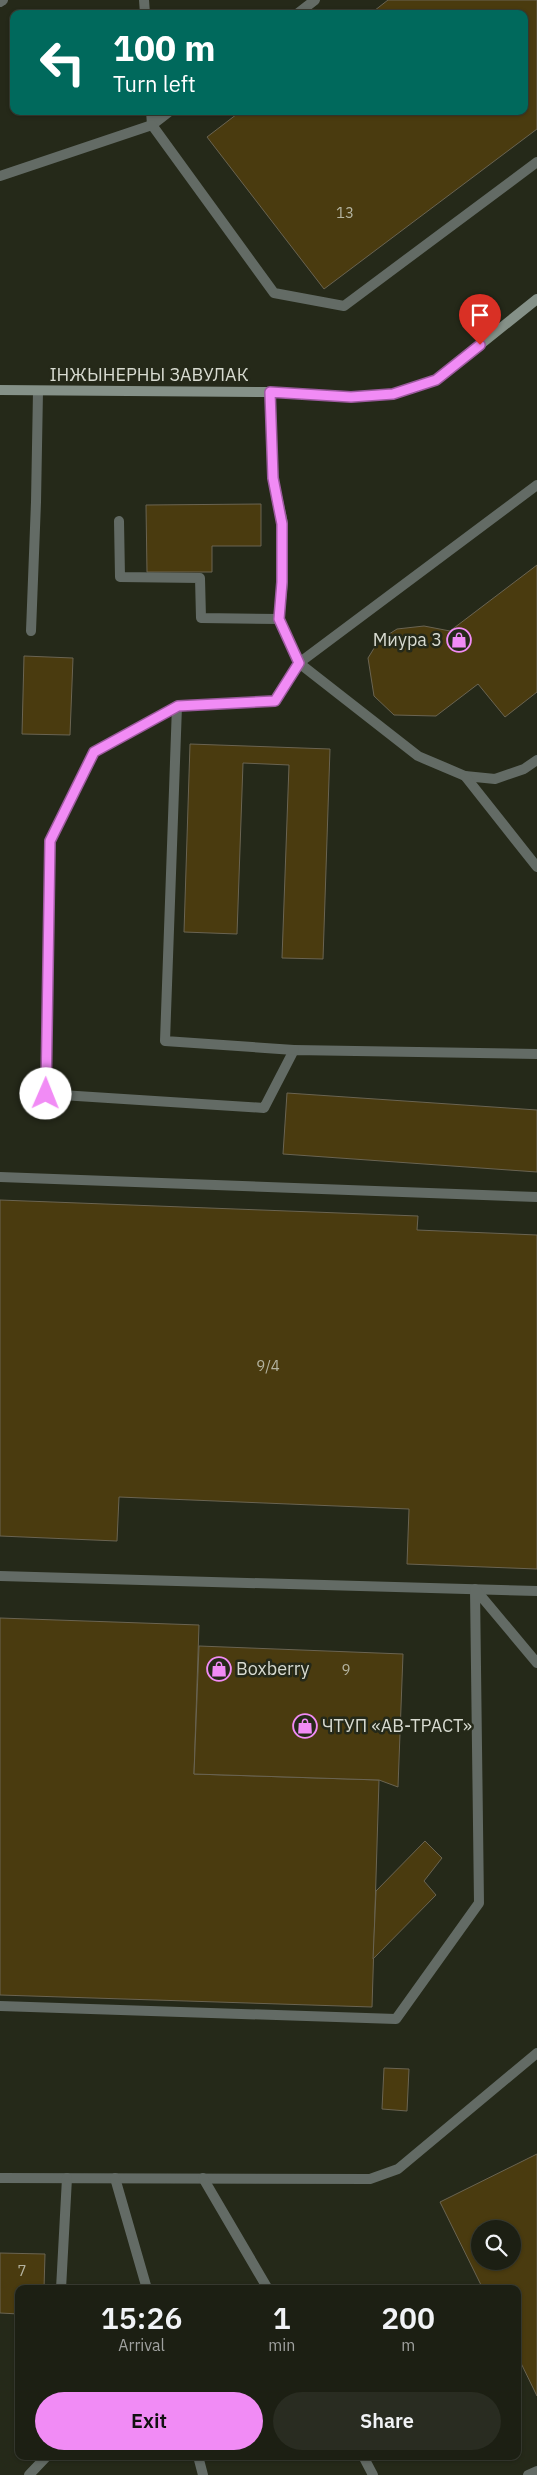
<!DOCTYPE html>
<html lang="en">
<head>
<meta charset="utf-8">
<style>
  body { margin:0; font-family:"IBM Plex Sans",sans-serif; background:#292c21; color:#f1f3f6; height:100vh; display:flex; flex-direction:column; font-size:19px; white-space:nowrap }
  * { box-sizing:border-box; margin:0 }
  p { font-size:16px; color:#a0a2a0 }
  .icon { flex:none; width:28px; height:28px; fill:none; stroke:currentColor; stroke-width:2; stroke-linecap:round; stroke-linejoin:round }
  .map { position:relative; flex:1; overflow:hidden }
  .details { position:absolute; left:15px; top:2285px; width:506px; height:175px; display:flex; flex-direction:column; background:#1c1f13; border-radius:10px; box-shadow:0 1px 4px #0004,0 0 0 1px #3a3d33 }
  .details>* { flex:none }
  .guide { position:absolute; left:10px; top:10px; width:518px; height:105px; border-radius:10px; box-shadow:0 1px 4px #0004,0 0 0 1px #3a3d33; background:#00695c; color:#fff; overflow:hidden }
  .tools { position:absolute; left:471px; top:2220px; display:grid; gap:10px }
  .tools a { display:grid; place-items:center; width:50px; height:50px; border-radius:50%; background:#1c1f13; box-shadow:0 1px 4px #0004,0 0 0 1px #3a3d33; font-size:25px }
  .pin { position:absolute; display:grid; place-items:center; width:42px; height:42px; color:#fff; margin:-51px -21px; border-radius:50% 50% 50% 0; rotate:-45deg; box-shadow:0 0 5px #0007 }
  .pin .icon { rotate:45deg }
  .me { position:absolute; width:55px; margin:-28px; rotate:1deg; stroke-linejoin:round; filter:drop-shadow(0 0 4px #0008) }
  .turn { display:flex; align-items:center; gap:18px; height:105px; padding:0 20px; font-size:22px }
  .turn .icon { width:65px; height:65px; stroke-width:2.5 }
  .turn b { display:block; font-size:35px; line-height:42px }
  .eta { display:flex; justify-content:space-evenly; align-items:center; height:85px; text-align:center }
  .eta b { font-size:30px; font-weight:600; line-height:35px }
  .action { display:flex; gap:10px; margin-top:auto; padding:10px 20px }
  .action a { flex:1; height:58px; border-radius:30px; background:#f18bf5; color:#111; font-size:20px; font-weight:600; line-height:58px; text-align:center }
  .action a+a { background:#292c21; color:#f1f3f6 }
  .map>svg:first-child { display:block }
</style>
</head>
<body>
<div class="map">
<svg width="537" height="2475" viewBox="0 0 537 2475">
  <rect width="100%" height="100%" fill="#252919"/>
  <!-- building -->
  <g fill="#4a3b0f" stroke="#6a6452" fill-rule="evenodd">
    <path d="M388 0H537V129L324 289 207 137 241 111H524V14H370Z"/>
    <path d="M261 504V546H212V572H147L146 505Z"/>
    <path d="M537 565V692L505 717 478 684 436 716 394 715 374 696 368 658 376 645 386 636 397 629 424 626 450 631Z"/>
    <path d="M24 656 73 658 70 735 22 734Z"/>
    <path d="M190 744 330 749 323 959 282 958 289 765 243 763 237 934 184 932Z"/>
    <path d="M287 1093 537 1110V1172L283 1154Z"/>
    <path d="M0 1200 418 1216 417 1230 537 1235V1569L407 1564 409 1509 119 1497 117 1541 0 1536Z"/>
    <path d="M0 1618 199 1625 194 1774 379 1780 372 2007 0 1995Z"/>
    <path d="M199 1646 403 1654 398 1787 379 1780 194 1774Z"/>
    <path d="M425 1841 442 1858 424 1881 436 1895 373 1959 376 1891Z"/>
    <path d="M384 2068 409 2069 407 2111 382 2109Z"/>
    <path d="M537 2154V2396L518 2357V2289H483L440 2202ZM480 2229H512V2261H480Z"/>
    <path d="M0 2253 45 2254 44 2289H19V2314L0 2313Z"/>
  </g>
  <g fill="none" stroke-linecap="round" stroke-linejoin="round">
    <!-- lane -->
    <g stroke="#636b65" stroke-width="10">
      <path d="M144 0 145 14"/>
      <path d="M0 2 3 0"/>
      <path d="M297 14 315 0"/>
      <path d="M151 111 152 125"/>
      <path d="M152 125 170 111"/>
      <path d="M0 176 152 125 274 293 344 306 537 162"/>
      <path d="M270 392 273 478 283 523V582L279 619 299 663 418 756 465 776 495 779 524 769 537 760"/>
      <path d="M537 485 299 663 275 701 177 706 94 752 50 841 46 1094 264 1108 294 1050 537 1054"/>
      <path d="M119 521 120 577 200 578 201 618 279 619"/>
      <path d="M31 631 36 502 38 391"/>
      <path d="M177 706 165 1041 294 1050"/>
      <path d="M465 776 537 867"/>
      <path d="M0 1177 537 1197"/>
      <path d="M0 1576 537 1591"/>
      <path d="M0 2006 396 2019 479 1903 475 1589 537 1663"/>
      <path d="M0 2178 370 2179 398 2169 537 2053"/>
      <path d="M115 2178 147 2289"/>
      <path d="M203 2178 268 2289"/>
      <path d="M61 2289 67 2178"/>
      <path d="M198 2456 203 2475"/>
      <path d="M363 2456 373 2475"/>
      <path d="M29 2475 47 2456"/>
      <path d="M528 2475 537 2471"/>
    </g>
    <!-- secondary -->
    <path stroke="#859188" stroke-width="10" d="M0 390 270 392 351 397 393 394 436 380 537 299"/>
  </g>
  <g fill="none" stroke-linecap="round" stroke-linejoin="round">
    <!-- route casing -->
    <g stroke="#9d5a9f" stroke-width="12">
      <path id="route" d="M46 1094 50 841 94 752 178 706 275 701 299 663 279 619 282 582V524L273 478 270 392 351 397 393 394 436 380 480 345"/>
    </g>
    <!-- route -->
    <use href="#route" stroke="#f18bf5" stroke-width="9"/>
  </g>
  <!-- icons -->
  <defs>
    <g id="shop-ring" transform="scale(1.25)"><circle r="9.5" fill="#252919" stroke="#f18bf5" stroke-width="1.5"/><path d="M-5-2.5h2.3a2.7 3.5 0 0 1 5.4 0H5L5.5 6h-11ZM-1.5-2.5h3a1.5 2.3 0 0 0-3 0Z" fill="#f18bf5"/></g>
  </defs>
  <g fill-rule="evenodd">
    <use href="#shop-ring" x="459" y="640"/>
    <use href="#shop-ring" x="219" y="1669"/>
    <use href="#shop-ring" x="305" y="1726"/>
  </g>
  <g text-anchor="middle" stroke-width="5" stroke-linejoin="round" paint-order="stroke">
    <!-- number labels -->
    <g font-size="15" fill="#b4b3a0">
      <text x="345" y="218">13</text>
      <text x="268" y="1371">9/4</text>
      <text x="346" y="1675">9</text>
      <text x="22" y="2276">7</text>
    </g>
    <!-- street labels -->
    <g font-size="18" fill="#d8dbd1" stroke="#252919">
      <text x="149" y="381">ІНЖЫНЕРНЫ ЗАВУЛАК</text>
    </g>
    <!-- poi labels -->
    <g font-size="18" fill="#d8dbd1" stroke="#252919" text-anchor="start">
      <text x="442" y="646" text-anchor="end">Миура 3</text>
      <text x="236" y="1675">Boxberry</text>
      <text x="322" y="1732">ЧТУП «АВ-ТРАСТ»</text>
    </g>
  </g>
</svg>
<div class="tools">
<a><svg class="icon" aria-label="search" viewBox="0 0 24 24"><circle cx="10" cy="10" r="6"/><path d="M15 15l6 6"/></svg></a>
</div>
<div class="pin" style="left:480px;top:345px;background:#d93025"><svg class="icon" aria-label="arrive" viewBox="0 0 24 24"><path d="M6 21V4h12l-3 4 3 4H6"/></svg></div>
<svg class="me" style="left:46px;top:1094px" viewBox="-20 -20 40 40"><circle r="19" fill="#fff"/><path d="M0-13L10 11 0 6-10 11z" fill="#f18bf5"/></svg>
<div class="guide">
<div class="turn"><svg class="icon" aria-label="left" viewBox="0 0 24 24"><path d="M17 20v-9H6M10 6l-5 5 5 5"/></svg><div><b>100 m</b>Turn left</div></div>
</div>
<section class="details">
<div class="eta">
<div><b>15:26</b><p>Arrival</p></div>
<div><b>1</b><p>min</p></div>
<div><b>200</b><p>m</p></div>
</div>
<div class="action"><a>Exit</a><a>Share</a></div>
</section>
</div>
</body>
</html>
